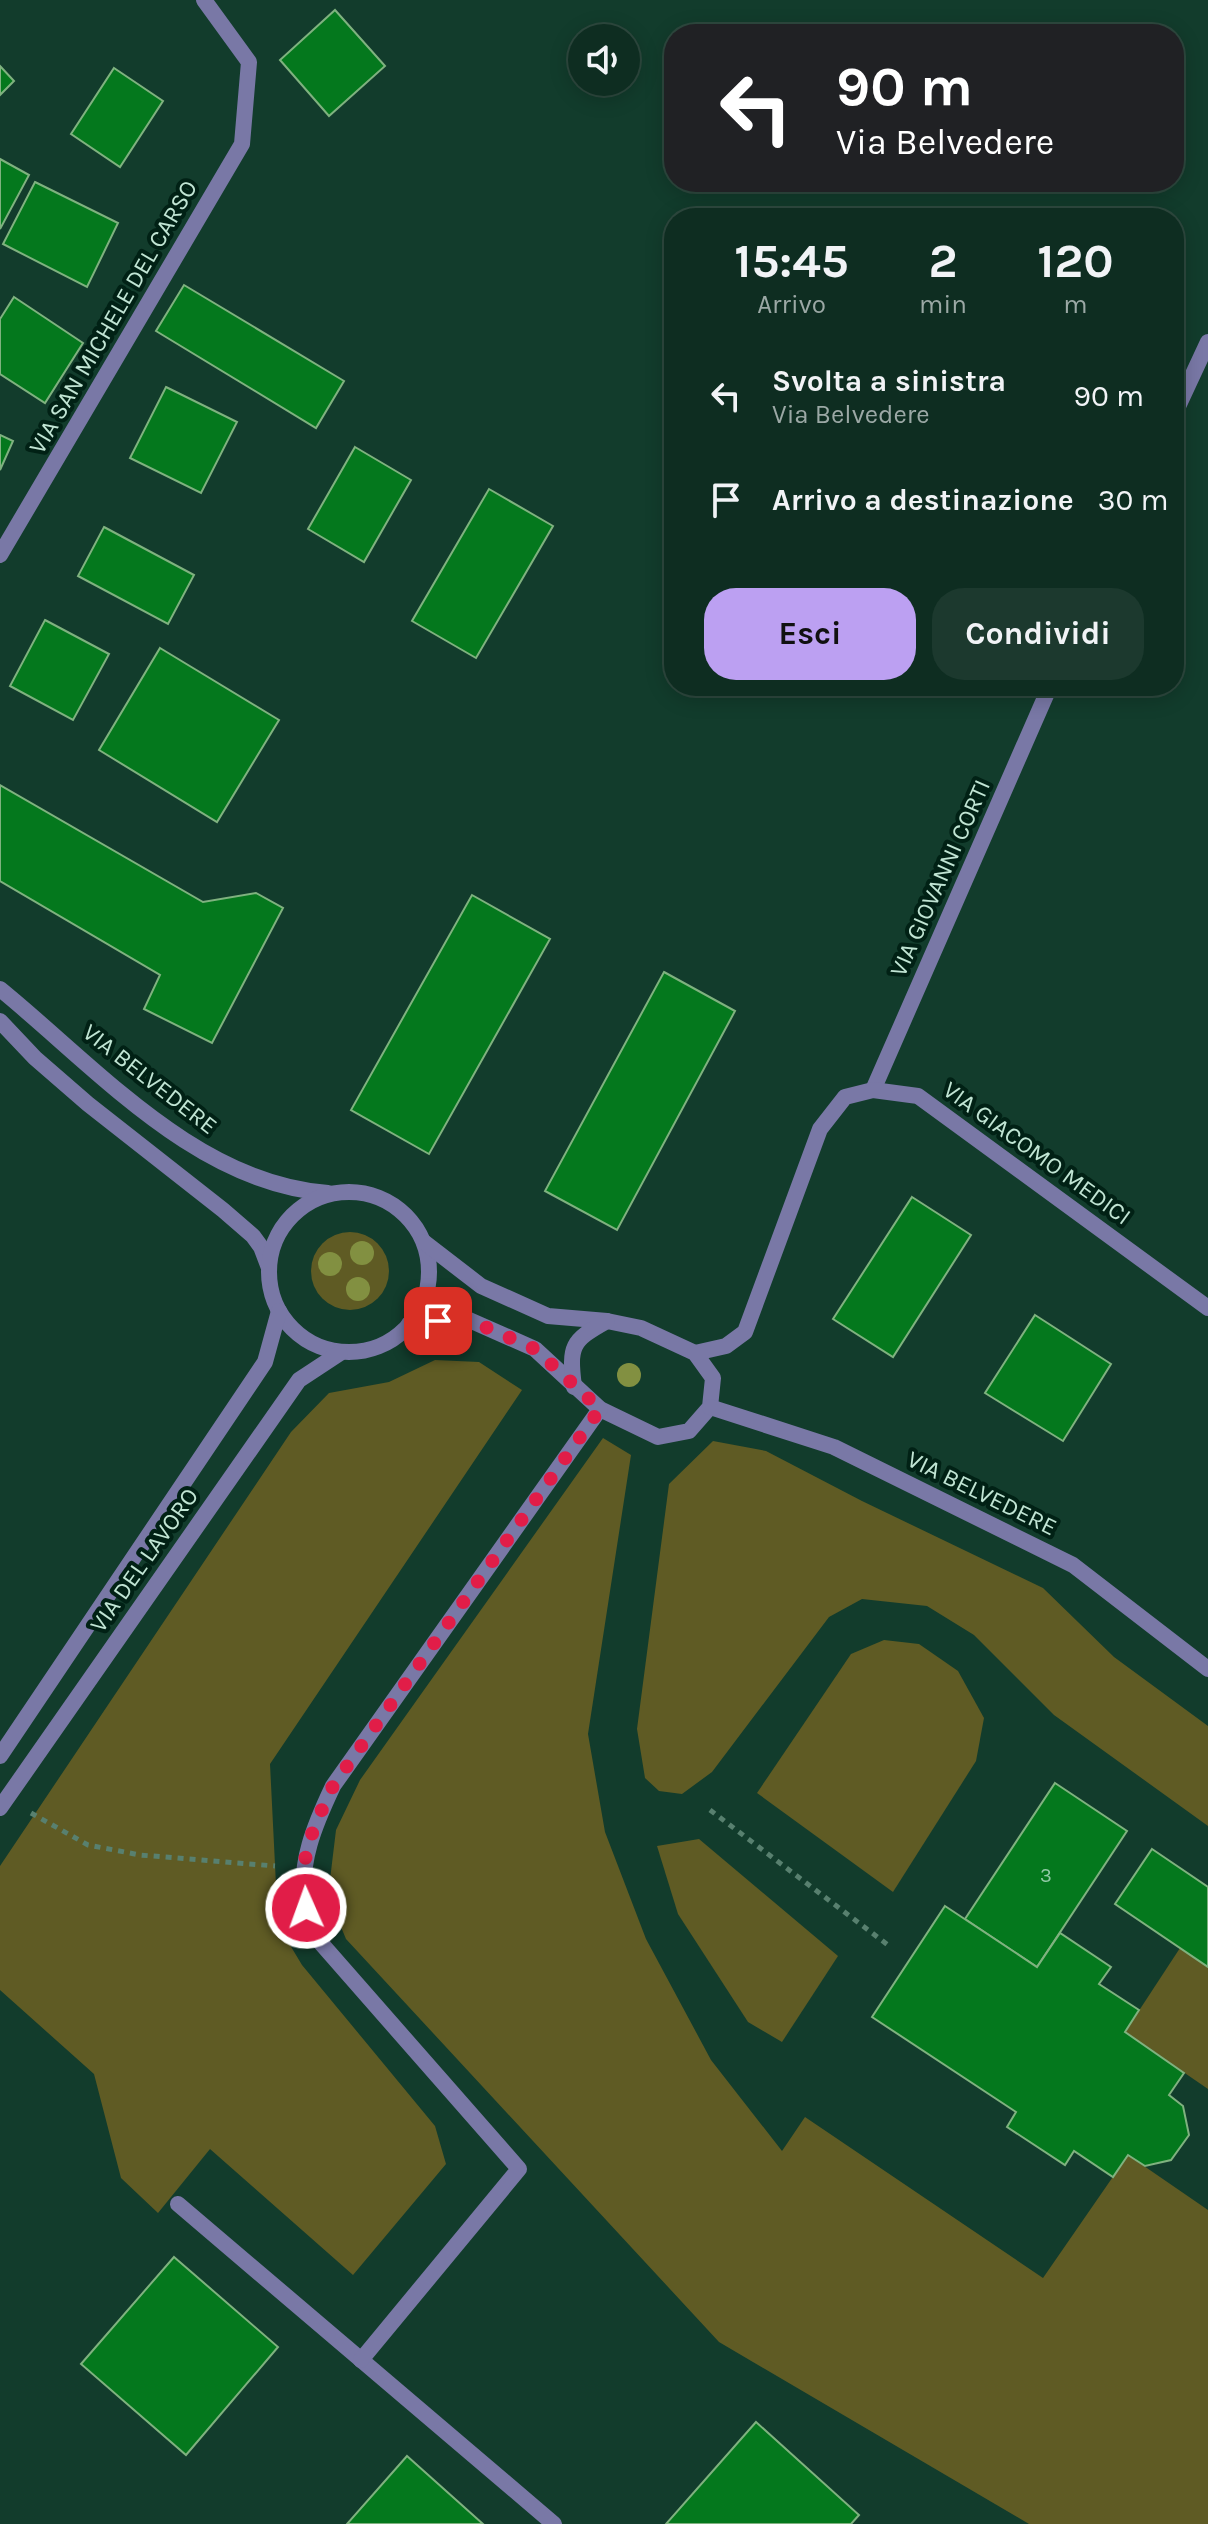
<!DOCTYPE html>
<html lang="it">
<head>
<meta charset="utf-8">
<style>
  body { margin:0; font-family:Karla,sans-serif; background:#1c392e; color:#f1f3f6; height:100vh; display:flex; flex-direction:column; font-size:30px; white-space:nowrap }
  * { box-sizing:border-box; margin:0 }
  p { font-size:26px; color:#9ba8a5 }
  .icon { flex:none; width:44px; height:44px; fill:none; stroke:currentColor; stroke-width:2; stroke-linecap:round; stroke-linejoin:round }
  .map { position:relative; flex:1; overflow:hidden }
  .panel { position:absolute; left:664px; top:208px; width:520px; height:488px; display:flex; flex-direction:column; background:#0e2d21; border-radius:32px; box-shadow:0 4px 20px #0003,0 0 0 2px #2e493f }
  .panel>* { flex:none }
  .top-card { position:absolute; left:664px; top:24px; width:520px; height:168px; border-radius:32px; box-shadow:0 4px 20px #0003,0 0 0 2px #2e493f; background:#202124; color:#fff; overflow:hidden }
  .buttons { position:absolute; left:568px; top:24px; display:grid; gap:16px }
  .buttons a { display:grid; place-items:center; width:72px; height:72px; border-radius:50%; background:#0e2d21; box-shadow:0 4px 20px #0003,0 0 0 2px #2e493f; font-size:40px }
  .pin { position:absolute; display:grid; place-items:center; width:68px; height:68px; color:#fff; margin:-34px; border-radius:16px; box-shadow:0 4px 12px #0006 }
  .me { position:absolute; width:88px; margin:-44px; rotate:358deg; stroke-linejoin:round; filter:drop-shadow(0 0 6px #0008) }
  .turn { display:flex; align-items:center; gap:28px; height:168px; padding:0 40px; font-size:36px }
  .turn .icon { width:104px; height:104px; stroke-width:2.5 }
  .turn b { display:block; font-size:56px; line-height:68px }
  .eta { display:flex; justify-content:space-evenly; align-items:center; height:136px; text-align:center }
  .eta b { font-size:48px; font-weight:700; line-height:56px }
  .button { display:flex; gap:16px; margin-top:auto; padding:16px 40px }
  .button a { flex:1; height:92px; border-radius:32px; background:#bca0f2; color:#111; font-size:32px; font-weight:700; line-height:92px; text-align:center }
  .button a+a { background:#1c392e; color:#f1f3f6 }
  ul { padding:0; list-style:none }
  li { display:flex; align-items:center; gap:24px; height:104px; padding:0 40px }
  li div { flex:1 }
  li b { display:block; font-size:30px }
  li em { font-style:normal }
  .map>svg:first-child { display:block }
</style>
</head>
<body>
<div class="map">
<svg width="1208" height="2524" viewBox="0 0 1208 2524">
  <rect width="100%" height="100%" fill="#123c2c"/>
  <!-- green -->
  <g fill="#5f5b24">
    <circle cx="350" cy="1271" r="39"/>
    <path d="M435 1360 479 1362 522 1390 270 1764 278 1925 302 1965 435 2126 446 2164 353 2275 210 2149 158 2213 121 2178 94 2074 0 1990V1866L291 1432 329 1393 389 1382Z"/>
    <path d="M603 1438 631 1455 588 1734 605 1832 646 1939 711 2060 782 2151 805 2117 1043 2278 1128 2155 1208 2210V2524H1029L719 2342 346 1939 328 1896 336 1830 360 1780Z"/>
    <path d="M713 1441 766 1451 862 1501 1043 1588 1114 1657 1208 1726V1826L1054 1715 974 1635 927 1606 862 1599 829 1617 712 1772 682 1794 659 1791 645 1778 637 1729 669 1484Z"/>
    <path d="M884 1640 919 1644 958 1671 984 1718 976 1761 893 1892 757 1793 851 1654Z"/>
    <path d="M699 1839 838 1956 782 2042 748 2022 678 1914 657 1846Z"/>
    <path d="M1180 1948 1208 1967V2089L1125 2032Z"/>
  </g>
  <!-- building -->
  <g fill="#04781d" stroke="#7fb27f" stroke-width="2">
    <path d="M335 10 385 66 329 116 280 60Z"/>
    <path d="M0 66 14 81 0 95Z"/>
    <path d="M114 68 163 101 120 167 71 134Z"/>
    <path d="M0 159 29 175 0 229Z"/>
    <path d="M35 182 118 223 87 287 3 244Z"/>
    <path d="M184 285 344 381 316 428 156 331Z"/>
    <path d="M14 297 83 343 45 403 0 374V319Z"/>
    <path d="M166 387 237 422 201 493 130 458Z"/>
    <path d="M0 435 13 441 0 470Z"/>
    <path d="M355 447 411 480 364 562 308 529Z"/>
    <path d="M489 489 553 526 476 658 412 621Z"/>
    <path d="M104 527 194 575 168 624 78 576Z"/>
    <path d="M45 620 109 654 73 720 10 686Z"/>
    <path d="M160 648 279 720 217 822 99 750Z"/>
    <path d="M0 785 203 902 256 893 283 908 212 1043 144 1009 160 975 0 881Z"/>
    <path d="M472 895 550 939 429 1154 351 1110Z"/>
    <path d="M664 972 735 1011 617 1230 545 1191Z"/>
    <path d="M912 1197 971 1235 893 1357 833 1319Z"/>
    <path d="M1035 1315 1111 1364 1063 1441 985 1393Z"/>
    <path d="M1055 1783 1127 1831 1037 1967 965 1919Z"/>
    <path d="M1152 1849 1208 1887V1967L1115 1904Z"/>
    <path d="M945 1906 1037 1967 1060 1933 1111 1967 1099 1984 1139 2010 1125 2032 1184 2073 1169 2095 1183 2106 1189 2135 1171 2160 1145 2166 1128 2155 1113 2177 1074 2151 1065 2165 1007 2127 1016 2112 872 2017Z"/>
    <path d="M174 2257 278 2347 186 2455 81 2364Z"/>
    <path d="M756 2422 859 2515 851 2524H666Z"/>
    <path d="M407 2456 483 2524H347Z"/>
  </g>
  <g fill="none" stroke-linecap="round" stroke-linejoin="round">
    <!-- path -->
    <g stroke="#58806f" stroke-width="5" stroke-dasharray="6 6" stroke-linecap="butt">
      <path d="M710 1810 888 1945"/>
      <path d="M31 1813 88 1845 140 1855 275 1866"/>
    </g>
    <!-- street -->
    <g stroke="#7978a6" stroke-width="16">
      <path d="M1174 415 1208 342"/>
      <path d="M0 555 242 144 249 62 204 0"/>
      <path d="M0 989C96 1067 197 1184 328 1193"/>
      <path d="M0 1021 35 1058 88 1104 223 1210 253 1236 261 1247 269 1268"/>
      <path d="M873 1090 1050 686"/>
      <circle cx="349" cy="1272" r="80"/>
      <path d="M409 1324 467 1319 535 1349 600 1409 658 1437 689 1431 710 1407 713 1378 695 1353 641 1328 607 1321 548 1316 481 1286 424 1242"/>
      <path d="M695 1353 726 1346 745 1332 820 1129 845 1097 873 1090 918 1096 1208 1308"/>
      <path d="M574 1387C569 1346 571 1341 607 1321"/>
      <path d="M710 1407 834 1447 1073 1565 1208 1669"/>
      <path d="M0 1756 265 1362 279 1311"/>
      <path d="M0 1808 299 1380 340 1353"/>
      <path d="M178 2204 554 2524"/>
      <path d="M361 2360 519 2169 320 1942C315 1931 308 1918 305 1907 298 1863 315 1824 333 1786L600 1409"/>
    </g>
  </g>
  <!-- trees -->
  <g fill="#829041">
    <circle cx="362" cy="1253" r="12"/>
    <circle cx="330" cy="1264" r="12"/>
    <circle cx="358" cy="1289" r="12"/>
    <circle cx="629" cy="1375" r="12"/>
  </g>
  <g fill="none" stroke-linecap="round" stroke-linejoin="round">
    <!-- route -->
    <path stroke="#e11d48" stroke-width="14" stroke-dasharray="0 25.2" d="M306 1908C305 1896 304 1883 304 1870 306 1840 321 1812 333 1786L600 1409 535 1349 467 1319 438 1321"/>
  </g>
  <g text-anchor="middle" stroke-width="8" stroke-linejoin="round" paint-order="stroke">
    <!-- number labels -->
    <g font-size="20" fill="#92caa6">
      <text x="1046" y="1882">3</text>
    </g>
    <!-- street labels -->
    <g font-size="24" fill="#c1e5d4" stroke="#012115">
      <text transform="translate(113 317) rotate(-60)" y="8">VIA SAN MICHELE DEL CARSO</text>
      <text transform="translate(940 878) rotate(-66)" y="8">VIA GIOVANNI CORTI</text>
      <text transform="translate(150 1079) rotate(38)" y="8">VIA BELVEDERE</text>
      <text transform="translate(1037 1153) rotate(36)" y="8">VIA GIACOMO MEDICI</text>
      <text transform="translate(982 1493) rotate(26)" y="8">VIA BELVEDERE</text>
      <text transform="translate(144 1560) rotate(-55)" y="8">VIA DEL LAVORO</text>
    </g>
  </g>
</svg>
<div class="buttons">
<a><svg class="icon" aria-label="sound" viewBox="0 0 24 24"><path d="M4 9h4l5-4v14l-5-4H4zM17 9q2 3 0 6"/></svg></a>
</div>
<div class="pin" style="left:438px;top:1321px;background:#d93025"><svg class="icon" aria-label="arrive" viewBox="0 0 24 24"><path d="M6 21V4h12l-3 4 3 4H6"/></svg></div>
<svg class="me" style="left:306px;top:1908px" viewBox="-20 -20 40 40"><circle r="17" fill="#e11d48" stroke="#fff" stroke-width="3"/><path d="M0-11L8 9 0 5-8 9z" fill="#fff"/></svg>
<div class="top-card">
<div class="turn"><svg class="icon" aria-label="left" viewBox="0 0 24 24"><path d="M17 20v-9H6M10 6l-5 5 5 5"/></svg><div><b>90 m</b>Via Belvedere</div></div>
</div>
<section class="panel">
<div class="eta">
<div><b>15:45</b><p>Arrivo</p></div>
<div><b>2</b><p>min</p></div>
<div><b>120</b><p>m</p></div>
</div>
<ul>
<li><svg class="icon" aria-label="left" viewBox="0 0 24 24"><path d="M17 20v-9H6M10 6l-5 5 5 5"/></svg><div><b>Svolta a sinistra</b><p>Via Belvedere</p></div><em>90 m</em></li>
<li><svg class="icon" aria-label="arrive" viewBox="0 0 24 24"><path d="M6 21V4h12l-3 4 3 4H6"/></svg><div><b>Arrivo a destinazione</b></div><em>30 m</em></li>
</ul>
<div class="button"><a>Esci</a><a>Condividi</a></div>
</section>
</div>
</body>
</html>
